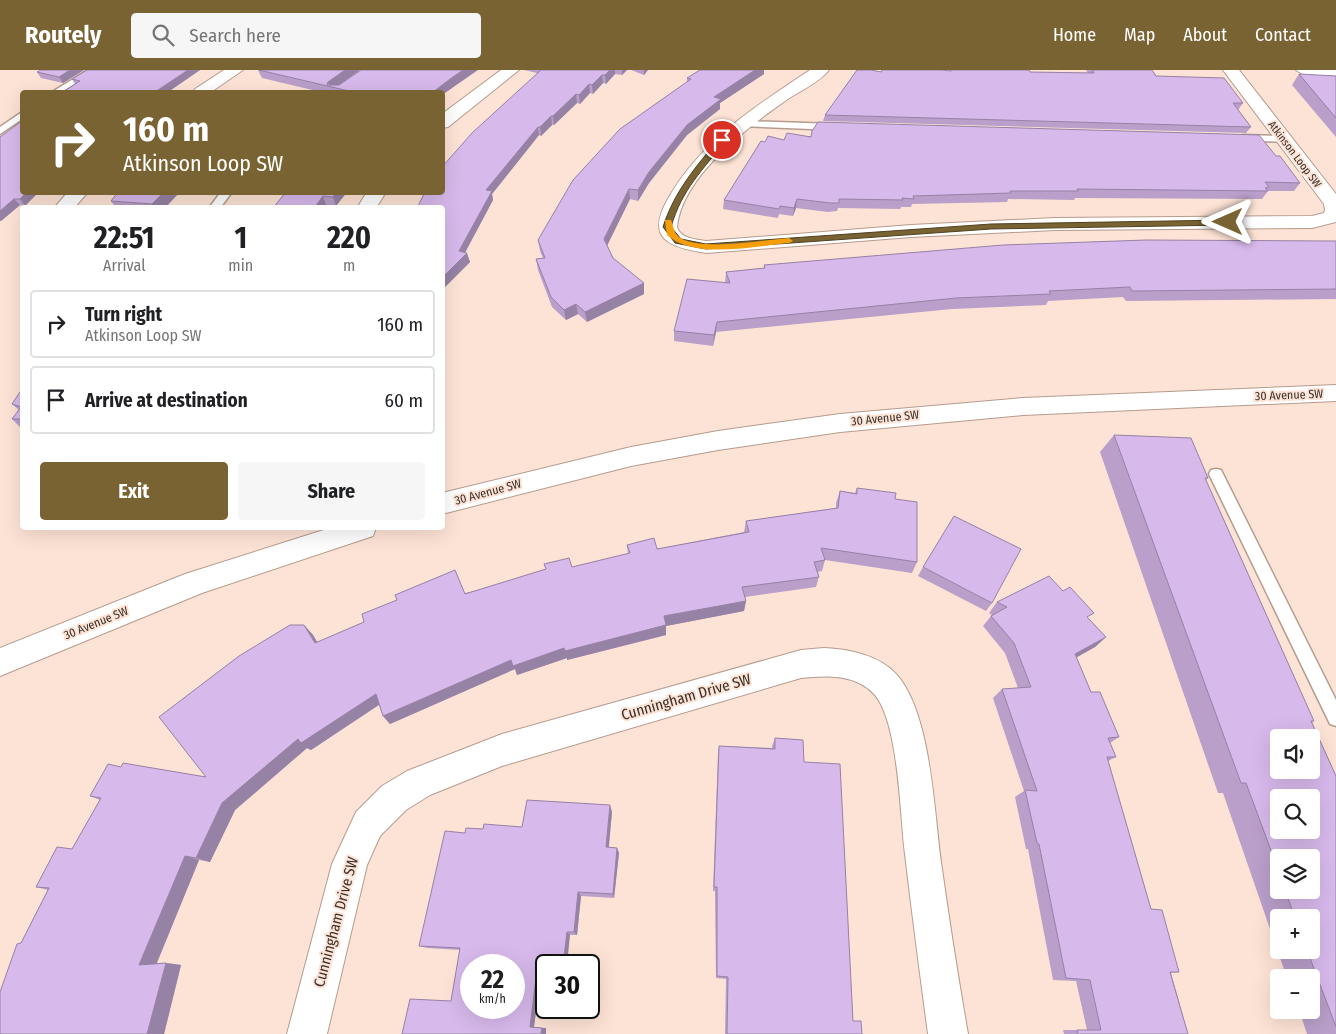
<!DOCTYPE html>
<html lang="en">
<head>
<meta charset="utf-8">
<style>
  body { margin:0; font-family:"Fira Sans Condensed",sans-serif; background:#f6f6f6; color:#202124; height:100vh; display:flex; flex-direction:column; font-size:19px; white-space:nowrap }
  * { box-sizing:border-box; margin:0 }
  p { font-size:16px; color:#757577 }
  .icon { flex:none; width:28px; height:28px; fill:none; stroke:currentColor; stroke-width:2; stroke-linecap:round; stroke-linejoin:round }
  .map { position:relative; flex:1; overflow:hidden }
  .side { position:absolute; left:20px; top:135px; width:425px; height:325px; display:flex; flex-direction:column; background:#fff; border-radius:5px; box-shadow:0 5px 20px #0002 }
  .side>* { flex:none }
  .guide { position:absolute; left:20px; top:20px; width:425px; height:105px; border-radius:5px; box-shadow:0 5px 20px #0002; background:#7a6333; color:#fff; overflow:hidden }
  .fabs { position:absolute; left:1270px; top:659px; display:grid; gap:10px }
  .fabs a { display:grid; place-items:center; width:50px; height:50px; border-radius:5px; background:#fff; box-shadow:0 5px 20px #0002; font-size:25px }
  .speed { position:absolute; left:460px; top:884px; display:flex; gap:10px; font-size:25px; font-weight:700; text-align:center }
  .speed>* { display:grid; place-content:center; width:65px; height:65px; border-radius:50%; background:#fff; box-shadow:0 5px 20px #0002; line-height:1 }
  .speed small { font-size:12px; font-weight:400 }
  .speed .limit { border:2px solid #111; border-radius:8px; background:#fff; color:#111 }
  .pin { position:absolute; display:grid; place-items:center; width:42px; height:42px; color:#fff; margin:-21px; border:2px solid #fff; border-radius:50%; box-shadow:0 1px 5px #0007 }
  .me { position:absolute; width:55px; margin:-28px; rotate:270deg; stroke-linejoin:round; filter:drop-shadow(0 0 4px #0008) }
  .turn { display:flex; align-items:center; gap:18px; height:105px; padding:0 20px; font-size:22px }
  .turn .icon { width:65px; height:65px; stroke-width:2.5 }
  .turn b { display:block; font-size:35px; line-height:42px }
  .eta { display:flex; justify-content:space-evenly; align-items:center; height:85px; text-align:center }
  .eta b { font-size:30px; font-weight:700; line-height:35px }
  .action { display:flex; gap:10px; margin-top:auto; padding:10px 20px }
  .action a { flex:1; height:58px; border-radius:5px; background:#7a6333; color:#fff; font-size:20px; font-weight:700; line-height:58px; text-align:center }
  .action a+a { background:#f6f6f6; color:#202124 }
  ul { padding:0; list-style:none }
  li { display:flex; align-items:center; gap:15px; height:68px; margin:0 10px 8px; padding:0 10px; border:2px solid #e0e0e0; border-radius:5px }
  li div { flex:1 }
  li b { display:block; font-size:19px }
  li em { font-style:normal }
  header { display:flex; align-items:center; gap:30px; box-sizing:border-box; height:70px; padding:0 25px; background:#7a6333; color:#fff }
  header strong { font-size:24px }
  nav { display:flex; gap:28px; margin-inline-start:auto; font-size:18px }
  .search { width:350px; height:45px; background:#f6f6f6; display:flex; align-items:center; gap:12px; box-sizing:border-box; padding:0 18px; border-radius:5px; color:#757577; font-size:19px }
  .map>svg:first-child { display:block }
</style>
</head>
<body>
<header>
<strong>Routely</strong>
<div class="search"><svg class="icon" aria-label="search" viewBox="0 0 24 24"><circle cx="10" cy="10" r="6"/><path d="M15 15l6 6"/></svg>Search here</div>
<nav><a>Home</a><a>Map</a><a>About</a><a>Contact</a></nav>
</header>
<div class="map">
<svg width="1336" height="964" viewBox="0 0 1336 964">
  <rect width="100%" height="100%" fill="#fde3d5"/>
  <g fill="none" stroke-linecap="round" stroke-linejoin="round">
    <!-- service casing -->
    <g stroke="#b49c8e" stroke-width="3">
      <g id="service">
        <path d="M88 0H98L61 22H52Z"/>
        <path d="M22 42V49L0 64V57Z"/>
        <path d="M743 51 835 54 840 57 835 60 740 56V52Z"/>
        <path d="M1243 65 1284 66 1289 69 1284 72 1240 70 1238 68Z"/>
        <path d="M221 122H232L220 138H209Z"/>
        <path d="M1216 399 1221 400 1336 630V656L1330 654 1209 404 1211 400Z"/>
      </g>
    </g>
    <!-- minor casing -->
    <g stroke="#b49c8e" stroke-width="2">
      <g id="minor">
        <path d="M224 0H243L211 22H193L195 19Z"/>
        <path d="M501 0H519L448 57 442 58V44Z"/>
        <path d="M810 0H829C820 12 800 21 788 29 749 56 682 106 677 157 681 169 695 169 706 171L911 155 1055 148 1312 146 1324 143 1325 140 1324 134 1223 0H1239L1336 124V152L1312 158 1055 160 911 167 706 183C667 177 645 168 669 127 703 69 756 36 810 0Z"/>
        <path d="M68 122H88L74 138H54Z"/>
        <path d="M367 122H386L376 138H357Z"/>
        <path d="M824 578C848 579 880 585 897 605 931 644 934 741 941 792 949 849 958 907 968 964H928C920 904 912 844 905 784 900 746 899 654 875 625 857 604 826 605 801 608L502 696 430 725 406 740 380 766 367 795 327 964H287L332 794 356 742 382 716 407 701 502 664 801 580Z"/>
      </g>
    </g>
    <!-- tertiary casing -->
    <g stroke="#b49c8e" stroke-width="2">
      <path id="tertiary" d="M1296 0H1336V6L1304 5Z"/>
    </g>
    <!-- secondary casing -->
    <g stroke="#b49c8e" stroke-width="2">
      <g id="secondary">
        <path d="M1336 315V331L1023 345 840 362 718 380 631 396 442 444V423L631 377 718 361 840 344 1023 328Z"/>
        <path d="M330 458H376L373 466 202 523 0 606V578L185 504Z"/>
      </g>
    </g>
    <!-- service -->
    <use href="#service" fill="#fff" fill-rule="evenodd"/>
    <!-- minor -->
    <use href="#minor" fill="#fff" fill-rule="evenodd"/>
    <!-- tertiary -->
    <use href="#tertiary" fill="#fff" fill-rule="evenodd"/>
    <!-- secondary -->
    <use href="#secondary" fill="#fff" fill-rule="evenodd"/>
  </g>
  <!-- wall -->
  <g fill="#b99fca" fill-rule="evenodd">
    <path d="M84 0 63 13 41 8 37 2Z"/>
    <path d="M87 0H200L168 22H63L75 14 72 9Z"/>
    <path d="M258 0H360L339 15 452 18 442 25V22H321L262 8Z"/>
    <path d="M524 0H627L622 5 615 4 606 14 603 13 593 24 590 23 580 34 577 33 554 55H552L541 66 539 65 492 124 493 130 465 183 470 192 442 220 537 3Z"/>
    <path d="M631 0H648L644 5Z"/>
    <path d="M700 0H764V4L720 33V39L687 65 649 113 638 131 630 129 607 175 613 188 644 224 587 252 578 244 566 250 552 237 538 200 536 189 543 188 540 181 538 170 687 12V8Z"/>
    <path d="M950 0H1029L1030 2 1088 3 1086 0H1152L1156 6 1243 33 1238 40 1251 57 1246 63 823 51 825 45 881 2 950 1Z"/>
    <path d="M1299 4 1336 6V67L1292 15Z"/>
    <path d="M812 61 1276 86 1300 113 1294 121H1268L1262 129 1075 128 1074 130 1008 129 1007 132 912 134 911 137H901L900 139 838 138 837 141 828 142 796 138 793 146 779 144 778 148 723 139 724 130 765 72 784 70 811 66Z"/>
    <path d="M0 67 25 136 20 135 1 151H0Z"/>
    <path d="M118 122 165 138H116L111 131Z"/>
    <path d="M286 122H347L336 136 326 135 324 138H273Z"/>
    <path d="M1336 171V229L1126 231 1123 227 1048 231 1046 235 952 239 716 262 713 276 674 271V261L725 213 726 202 764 198V195Z"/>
    <path d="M22 319V359L12 349 19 340 12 334Z"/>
    <path d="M1114 365 1208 408 1206 410 1314 651 1312 652 1336 706V964H1307L1299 940H1311V908H1287L1223 723H1218L1100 382ZM1279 788 1311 820H1279ZM1279 848H1311V880H1279Z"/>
    <path d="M857 418 895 429 917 492 912 503 825 490 822 501 818 502 819 507 816 517 745 527 746 531 744 541 666 556V565L567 590V588L517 605 515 599 390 654 383 646 379 635 311 680 307 678 235 740 210 792 199 790 157 893H166L181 895 164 964 21 873 48 820 36 817 72 779 100 730 90 726 121 697 206 707 304 555 313 565 317 572 465 523 628 484 627 475 657 479 744 462 746 451 836 438V433L840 421 855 423Z"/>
    <path d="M923 497 992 533 986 541 918 506Z"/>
    <path d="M997 532 1088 548 1106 567 1095 577 1076 587 1091 622 1119 667 1110 673 1116 687 1108 691 1151 839 1179 902 1171 903 1188 964H1064L1063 960H1087L1076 911 1053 910 1028 779H1026L1015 727 1024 721 993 628 1002 619 1018 618 1005 583 983 556 991 546 992 545 989 543Z"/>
    <path d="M775 668 804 692 853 951 862 964H725L726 909 716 908 715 821H713L718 684 719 676 772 678V676Z"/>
    <path d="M612 742 609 777 617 778 619 783 614 828 581 826 577 865H570L546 895V902H541L534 957 546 958V964H402L451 931 460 880 427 878 419 876 465 763 483 759 522 757Z"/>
  </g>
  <!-- shaded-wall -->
  <g fill="#9682a4">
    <path d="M70 0H84L63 13 59 7Z"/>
    <path d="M188 0H200L168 22H155Z"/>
    <path d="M345 0H360L335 18 330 17 328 12Z"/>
    <path d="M463 0H478L452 18 442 25V22H433L450 9Z"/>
    <path d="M610 0H615V4L606 14 605 5Z"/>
    <path d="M622 0H627L622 5Z"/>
    <path d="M644 0H648L644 5Z"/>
    <path d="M755 0H764V4L720 33V39L687 65 649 113 638 131V120L649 102 687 55 714 27Z"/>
    <path d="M602 5 603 13 593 24 592 15Z"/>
    <path d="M589 14 590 23 580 34 579 25Z"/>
    <path d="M576 24 577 33 554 55 553 46Z"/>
    <path d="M551 46 552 55 541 66 540 57Z"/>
    <path d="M538 57 539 65 492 124 493 130 462 188 467 183 470 192 442 220V208L459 181 486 120Z"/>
    <path d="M629 119 630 129 605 180 604 169Z"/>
    <path d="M27 122H39L25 136 20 129Z"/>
    <path d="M164 122H180L165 138H154L152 134Z"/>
    <path d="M336 122H347L336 136 333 127Z"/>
    <path d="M323 126 326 135 324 138H315V137Z"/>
    <path d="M14 129 20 135 1 151 0 150V141Z"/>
    <path d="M797 129 796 138 793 146 794 138Z"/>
    <path d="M644 213V224L587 252 585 242Z"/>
    <path d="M576 234 578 244 566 250 564 240Z"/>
    <path d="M717 252 716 262 713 276 714 265Z"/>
    <path d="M746 531 744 541 666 556V565L567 590V588L517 605 515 599 390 654 383 646 511 590 564 578 664 546Z"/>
    <path d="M304 555 313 565 323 582 315 573Z"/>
    <path d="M1106 567 1095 577 1065 594 1075 584Z"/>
    <path d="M376 624 383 632 311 680 307 678 235 740 210 792 196 788 222 733 298 669Z"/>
    <path d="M610 735 612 742 608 782 606 777Z"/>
    <path d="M617 778 619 783 614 828 613 824Z"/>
    <path d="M185 786 199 790 155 897 139 895Z"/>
    <path d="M578 822 581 826 577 865 574 862Z"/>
    <path d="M567 862 570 865 567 895H563Z"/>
    <path d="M166 893 181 895 164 964H147Z"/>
    <path d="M537 900 541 902 534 957H530Z"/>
    <path d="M542 958H546V964H541Z"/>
  </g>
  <!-- building -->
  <g fill="#d7b9eb" stroke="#9682a4" fill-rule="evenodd">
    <path d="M41 0H70L59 7 37 2Z"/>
    <path d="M87 0H188L155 22H63L80 11 72 9Z"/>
    <path d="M259 0H345L328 12 327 15H339L361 0H463L450 9 433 22H348L349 21Z"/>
    <path d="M541 0H610L605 5H602L592 15 589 14 579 25 576 24 553 46H551L540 57H538L486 120 492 121 459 181 467 183 442 208V138H417L425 122H442V97L472 63Z"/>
    <path d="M700 0H755L714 27 721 29 687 55 649 102 638 120 629 119 604 169 613 188 644 213 585 242 576 234 564 240 551 227 536 189 545 188 538 170 573 110 620 59 691 9 687 8Z"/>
    <path d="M857 0H871L881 2 882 0H941L951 1V0H1029L1030 2 1094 3 1092 0H1152L1156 6 1224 8 1243 33H1233L1251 57 825 45Z"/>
    <path d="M1299 4 1336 6V48Z"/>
    <path d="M22 51V122H27L20 129H14L0 141V67Z"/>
    <path d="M818 52 1259 65 1276 86H1280L1300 113 1265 112 1269 117 1265 118 1268 121 1077 119 1078 121H1010L1011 123 913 126 914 129 902 128 903 130 839 129V133H830L797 129 794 138 780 136 779 139 724 130 761 71 765 72 768 66 784 70 787 63 811 67 812 61Z"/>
    <path d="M118 122H164L152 134 111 131Z"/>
    <path d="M286 122H336L333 127 323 126 315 137 312 136 311 138H273Z"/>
    <path d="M1146 170 1336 171V219L1132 221 1130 217 1049 221 1051 224 956 228 717 252 714 265 674 261 687 209 730 213 726 202 765 198 764 195 1003 175Z"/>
    <path d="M22 319V349H12L21 337 12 334Z"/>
    <path d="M1114 365 1191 368 1208 408H1205L1314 651H1311L1336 706V957L1307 880H1311V848H1295L1285 820H1311V788H1279V802L1246 713H1241ZM1279 668H1311V700H1279ZM1279 728H1311V760H1279Z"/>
    <path d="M857 418 896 423 895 429 917 432V492L821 478 825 490 814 492 819 507 742 517 746 531 664 546 666 555 565 581 564 578 513 596 511 590 383 646 376 624 301 673 298 669 222 733 196 788 185 786 139 895 166 893 147 964H0V922L17 874 21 873 49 818 36 817 57 777 72 779 101 728 90 726 108 694 121 697 123 693 206 707 159 647 239 586 290 555H304L315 573 364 552 362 544 397 530 395 525 455 500 465 524 546 499 544 494 569 488 572 497 630 483 627 475 654 468 657 479 749 462 746 451 838 438 840 421 857 424Z"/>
    <path d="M954 446 1021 479 992 533 923 497Z"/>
    <path d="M1049 506 1063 521 1070 517 1094 543 1087 547 1106 567 1075 584 1091 622H1100L1119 667 1108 668 1116 687H1107L1151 839 1162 840 1179 902H1170L1188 964H1078L1077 960H1101L1090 910 1066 908 1039 774 1037 773 1025 720 1037 721 1002 619 1031 617 1014 573 991 546 1007 537 997 532Z"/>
    <path d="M775 668 803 670 804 692 840 694 853 951H861L862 964H727L728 907 717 906V817H714L719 676 775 679Z"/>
    <path d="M527 730 610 735 606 777 617 778 613 824 578 822 574 862H567L563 895H546V900H537L530 957 542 958 541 964H402L410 929 451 931 460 878 419 876 445 761 465 763 466 758 483 759 484 754 522 757ZM471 895H514V938H471Z"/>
  </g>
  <!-- route -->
  <path fill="#7a6333" stroke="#4f4021" d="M720 68 726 70C703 100 682 119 671 157L681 169 706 174 991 154 1228 150 1232 152 1228 155 991 159 706 179 675 173 663 157C674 122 696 96 720 68Z"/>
  <!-- slow -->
  <path fill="#f59e0b" d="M665 150H671C674 157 673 162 679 167 698 182 764 170 789 168L793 171 789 173C755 176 694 190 667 165Z"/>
  <g text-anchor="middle" stroke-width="4" stroke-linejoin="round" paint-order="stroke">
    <!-- far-street labels -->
    <g font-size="11" fill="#382f29" stroke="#fde3d5">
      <text transform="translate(1295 84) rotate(53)" y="4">Atkinson Loop SW</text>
    </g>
    <!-- street labels -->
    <g font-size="12" fill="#382f29" stroke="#fde3d5">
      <text transform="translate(1289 325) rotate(-2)" y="4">30 Avenue SW</text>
      <text transform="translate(885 348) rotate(-6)" y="4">30 Avenue SW</text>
      <text transform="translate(488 422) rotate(-15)" y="4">30 Avenue SW</text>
      <text transform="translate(96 553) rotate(-22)" y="4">30 Avenue SW</text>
    </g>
    <!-- near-street labels -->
    <g font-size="15" fill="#382f29" stroke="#fde3d5">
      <text transform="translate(686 627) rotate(-16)" y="5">Cunningham Drive SW</text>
      <text transform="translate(336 852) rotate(-75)" y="5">Cunningham Drive SW</text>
    </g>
  </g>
</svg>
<div class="fabs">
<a><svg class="icon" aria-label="sound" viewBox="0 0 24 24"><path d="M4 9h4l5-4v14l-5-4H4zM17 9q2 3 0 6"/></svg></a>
<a><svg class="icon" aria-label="search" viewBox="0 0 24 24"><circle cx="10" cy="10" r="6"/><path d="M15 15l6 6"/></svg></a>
<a><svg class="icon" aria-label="layers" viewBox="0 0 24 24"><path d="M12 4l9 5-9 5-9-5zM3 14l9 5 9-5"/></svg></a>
<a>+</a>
<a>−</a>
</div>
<div class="speed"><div>22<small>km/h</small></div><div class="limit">30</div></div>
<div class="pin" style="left:722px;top:70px;background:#d93025"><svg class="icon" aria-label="arrive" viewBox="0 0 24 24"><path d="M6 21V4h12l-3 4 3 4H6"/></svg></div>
<svg class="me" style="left:1228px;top:152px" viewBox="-20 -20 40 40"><path d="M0-17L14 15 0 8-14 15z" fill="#7a6333" stroke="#fff" stroke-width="4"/></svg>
<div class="guide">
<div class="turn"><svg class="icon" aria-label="right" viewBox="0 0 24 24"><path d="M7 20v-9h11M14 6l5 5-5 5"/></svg><div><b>160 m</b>Atkinson Loop SW</div></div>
</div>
<section class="side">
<div class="eta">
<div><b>22:51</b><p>Arrival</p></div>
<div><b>1</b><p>min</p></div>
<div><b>220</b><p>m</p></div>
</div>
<ul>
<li><svg class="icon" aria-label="right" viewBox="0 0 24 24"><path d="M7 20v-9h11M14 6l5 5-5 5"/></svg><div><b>Turn right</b><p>Atkinson Loop SW</p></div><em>160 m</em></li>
<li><svg class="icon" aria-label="arrive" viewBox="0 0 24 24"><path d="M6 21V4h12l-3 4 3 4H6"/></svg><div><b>Arrive at destination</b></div><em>60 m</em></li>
</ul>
<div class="action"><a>Exit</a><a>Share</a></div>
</section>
</div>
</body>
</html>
